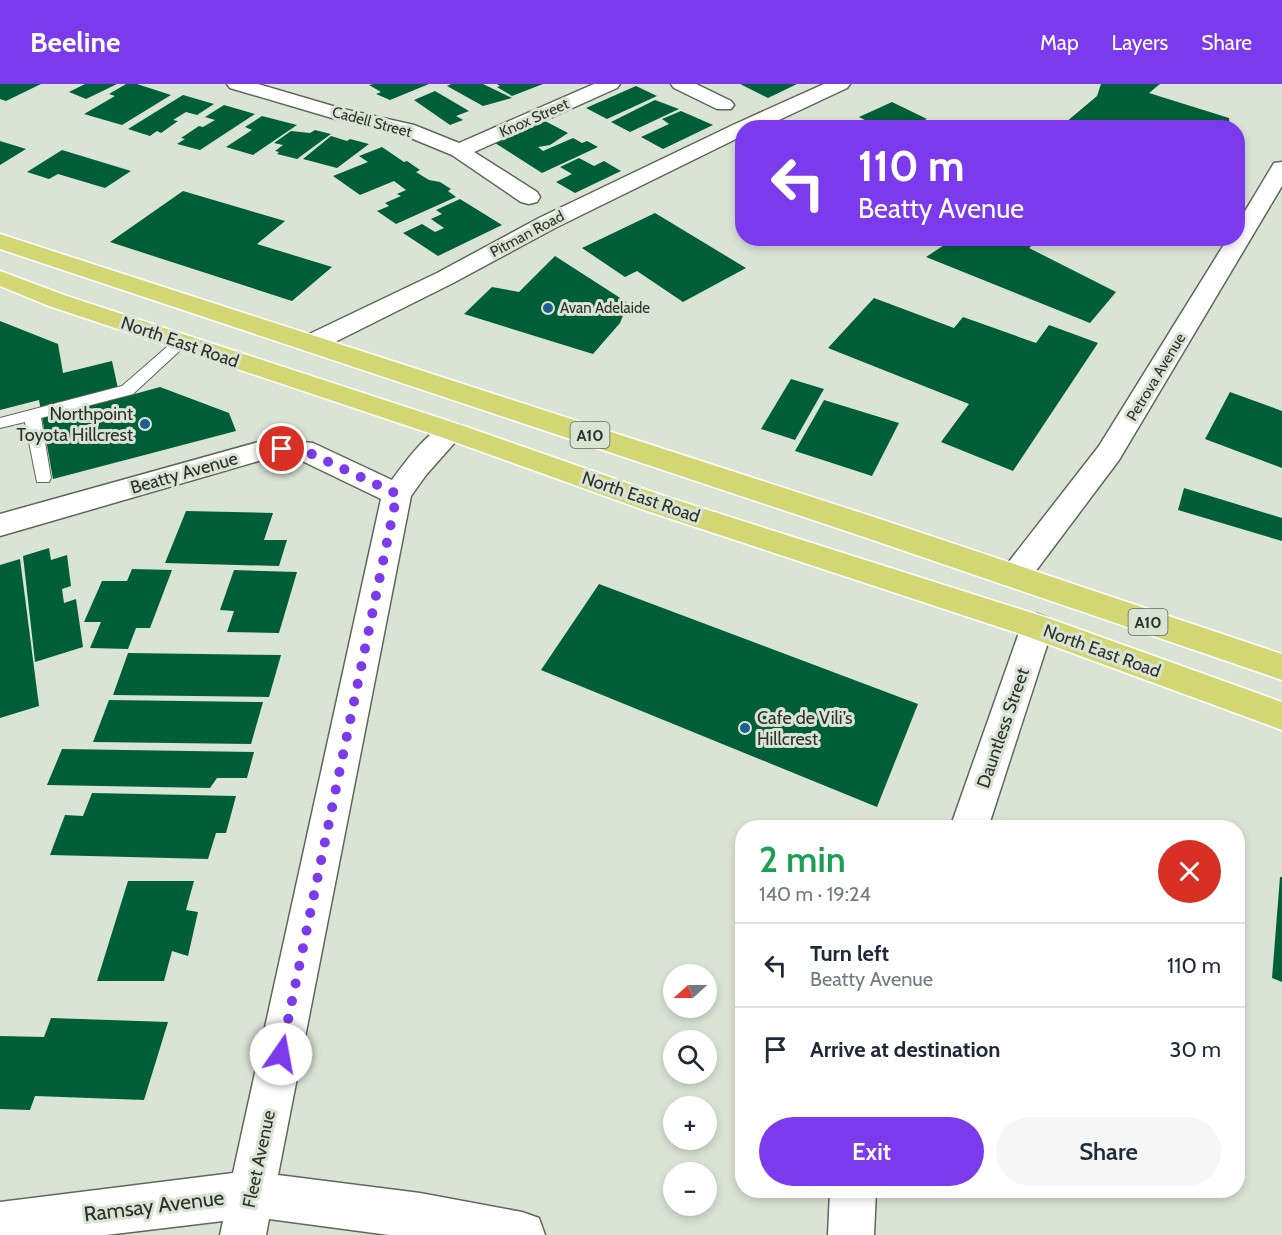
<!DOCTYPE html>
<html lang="en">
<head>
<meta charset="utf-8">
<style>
  body { margin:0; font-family:Cabin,sans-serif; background:#f6f6f7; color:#1f2937; height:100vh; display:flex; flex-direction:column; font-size:22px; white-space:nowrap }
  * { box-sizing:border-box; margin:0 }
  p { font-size:20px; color:#747a83 }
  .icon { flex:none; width:33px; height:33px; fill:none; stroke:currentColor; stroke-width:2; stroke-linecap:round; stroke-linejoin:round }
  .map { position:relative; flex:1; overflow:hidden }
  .details { position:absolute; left:735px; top:736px; width:510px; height:378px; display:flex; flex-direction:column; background:#fff; border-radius:24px; box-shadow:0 3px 9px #0003 }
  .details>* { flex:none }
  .top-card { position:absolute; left:735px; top:36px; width:510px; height:126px; border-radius:24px; box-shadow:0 3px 9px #0003; background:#7c3aed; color:#fff; overflow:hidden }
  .needle { width:39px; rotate:249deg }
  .buttons { position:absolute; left:663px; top:880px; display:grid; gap:12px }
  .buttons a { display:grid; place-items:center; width:54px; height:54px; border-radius:50%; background:#fff; box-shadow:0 3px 9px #0003; font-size:30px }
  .pin { position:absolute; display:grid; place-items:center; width:51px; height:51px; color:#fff; margin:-26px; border:3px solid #fff; border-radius:50%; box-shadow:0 2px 6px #0007 }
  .me { position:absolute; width:66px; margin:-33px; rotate:12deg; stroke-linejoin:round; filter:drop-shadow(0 0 4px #0008) }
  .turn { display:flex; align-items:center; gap:21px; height:126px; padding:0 24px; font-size:27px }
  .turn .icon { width:78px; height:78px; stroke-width:2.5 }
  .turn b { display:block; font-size:42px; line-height:51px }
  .round { display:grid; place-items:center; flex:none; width:63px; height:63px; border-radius:32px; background:#f6f6f7 }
  .headline { display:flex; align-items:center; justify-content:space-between; height:102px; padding:0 24px }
  h1 { font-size:36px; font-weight:600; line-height:45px; color:#1e9e55 }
  .action { display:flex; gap:12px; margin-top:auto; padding:12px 24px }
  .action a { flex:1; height:69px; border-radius:36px; background:#7c3aed; color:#fff; font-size:24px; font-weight:600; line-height:69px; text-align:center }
  .action a+a { background:#f6f6f7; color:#1f2937 }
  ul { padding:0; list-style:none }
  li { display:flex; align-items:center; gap:18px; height:84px; padding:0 24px; border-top:2px solid #e0e1e3 }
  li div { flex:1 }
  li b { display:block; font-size:22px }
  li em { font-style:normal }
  header { display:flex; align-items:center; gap:36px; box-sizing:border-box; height:84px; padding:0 30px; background:#7c3aed; color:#fff }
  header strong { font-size:28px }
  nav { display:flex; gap:33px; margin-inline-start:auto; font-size:21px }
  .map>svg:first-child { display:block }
</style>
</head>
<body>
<header>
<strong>Beeline</strong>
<nav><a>Map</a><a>Layers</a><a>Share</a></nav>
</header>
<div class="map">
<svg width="1282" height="1151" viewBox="0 0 1282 1151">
  <rect width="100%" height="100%" fill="#dae4d5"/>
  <!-- building -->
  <g fill="#005f38">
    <path d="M0 0H41L6 17 0 15Z"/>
    <path d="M85 0H117L86 15 69 8Z"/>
    <path d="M126 0H137L171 11 122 41 84 30 115 12 109 10Z"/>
    <path d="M373 0H429L390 16 376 10 381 8 369 1Z"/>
    <path d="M451 0H483L512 14 483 22 447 2Z"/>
    <path d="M497 0H543L512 12 497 3 500 2Z"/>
    <path d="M740 0H797L768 14Z"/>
    <path d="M1101 0H1160L1149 9 1229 34 1230 44H1059L1097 12Z"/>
    <path d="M636 2 657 12 607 35 586 24Z"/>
    <path d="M435 7 469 27 456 32 463 36 450 41 414 16Z"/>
    <path d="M183 11 214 20 197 31 186 28 173 36 178 37 161 49 157 47 150 52 128 45Z"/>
    <path d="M655 16 679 25 630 48 611 38Z"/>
    <path d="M892 18 927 35 914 41 906 37 893 44H880L859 33Z"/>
    <path d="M224 21 255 30 200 66 177 60 185 55 181 54 199 42 203 43 215 36 205 33Z"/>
    <path d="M681 27 713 41 663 65 641 53 669 40 662 35Z"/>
    <path d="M262 32 297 41 253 71 226 63 252 46 245 43Z"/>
    <path d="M545 37 568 49 550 61 538 63 543 67 573 54 582 59 587 57 598 63 542 89 495 59Z"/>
    <path d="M315 46 331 50 297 75 277 70 279 68 275 67 283 61 274 59 291 47 310 49Z"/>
    <path d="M331 52 347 57 350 55 369 60 337 84 303 75Z"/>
    <path d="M0 57 26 65 0 81Z"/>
    <path d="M382 63 404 78 407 77 420 86 416 88 429 96 440 98 451 105 448 107 456 113 396 140 377 127 389 122 385 119 401 112 397 110 406 106 394 97 360 111 333 92 368 78 359 72Z"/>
    <path d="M62 66 131 87 105 104 58 90 49 95 27 88Z"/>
    <path d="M579 74 594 82 604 77 621 87 575 109 556 98 572 90 560 83Z"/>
    <path d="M183 107 285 137 257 160 332 183 292 217 110 158Z"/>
    <path d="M460 115 502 141 438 172 403 149 422 140 435 148 444 144 431 135 442 130 436 126Z"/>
    <path d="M655 129 746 184 683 218 637 187 625 193 582 164Z"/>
    <path d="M955 154H1041L1029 164 1116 208 1090 239 926 173Z"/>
    <path d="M555 172 628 219 620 239 593 270 464 230 492 203 519 208Z"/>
    <path d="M874 214 954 244 963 233 1036 259 1049 241 1098 259 1013 387 941 358 969 320 828 264Z"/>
    <path d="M0 237 58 260 63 289 112 277 120 314 160 303 229 329 236 347 53 395 39 316 0 326Z"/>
    <path d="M791 295 824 305 795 356 761 345Z"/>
    <path d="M1230 308 1282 327V384L1205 355Z"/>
    <path d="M824 316 899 339 872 392 795 367Z"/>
    <path d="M1184 404 1282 434V457L1178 426Z"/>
    <path d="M186 427 273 429 264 456H287L279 482 165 479Z"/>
    <path d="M49 464 51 476 67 471 71 502 62 505 64 519 76 515 83 563 35 578 23 472Z"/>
    <path d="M20 475 39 622 0 634V481Z"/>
    <path d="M132 485 172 486 150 544H136L128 565 90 564 101 538H84L102 497H127Z"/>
    <path d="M234 486 297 488 279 549 227 548 234 527 220 526Z"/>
    <path d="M599 500 918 620 877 723 541 586Z"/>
    <path d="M128 569 281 571 269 613 113 611Z"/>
    <path d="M109 616 263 618 251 660 93 658Z"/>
    <path d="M62 665 254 668 247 694H217L210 704 47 701Z"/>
    <path d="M92 709 236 712 226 749H216L208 775 50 771 65 731 83 732Z"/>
    <path d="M1280 793H1282V898L1272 894Z"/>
    <path d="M128 797H194L186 826 198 828 188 872 172 867 164 897H97Z"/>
    <path d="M51 934 168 938 144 1016 35 1012 30 1026 0 1025V952L44 953Z"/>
  </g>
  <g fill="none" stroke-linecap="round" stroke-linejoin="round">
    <!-- service casing -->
    <g stroke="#5f675a" stroke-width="2">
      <path id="service" d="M181 253 186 255 189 258 186 261 133 310 41 334 51 394 49 398H37L25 338 0 344V334L122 302 176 255Z"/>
    </g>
    <!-- minor casing -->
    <g stroke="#5f675a" stroke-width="3">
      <g id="minor">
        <path d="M227 0H258L343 25 414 41 459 59 594 0H620L617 4 474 68 537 108 540 113 537 118 529 120 521 118 452 71 401 50 332 34 230 4Z"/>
        <path d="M671 0H696L731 17 734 21 731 25H717L674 4Z"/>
        <path d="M824 0H850L847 4 762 44H742V52L555 144 453 199 321 265 312 267 303 265 299 259 303 253 437 189 539 134 735 40Z"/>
        <path d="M1282 78V102L1119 376 1026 500 1015 504 1004 500 999 492 1004 484 1099 362 1228 154H1238V139L1274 79Z"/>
        <path d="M451 338 461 341 465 347 426 391 411 412 278 1091 420 1109 522 1128 539 1134 545 1151H389L269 1135 266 1151H220L223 1137 106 1151H0V1118L233 1089 381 415 298 375 262 376 0 452V430L262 357 282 356 313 359 392 396C405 378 430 344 451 338Z"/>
        <path d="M1037 530 1048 534 1053 543 988 744H950L1021 543 1026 534Z"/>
        <path d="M830 1107H876L874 1151H828Z"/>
      </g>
    </g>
    <!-- trunk casing -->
    <g stroke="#fff" stroke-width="3">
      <g id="trunk">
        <path d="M0 150 880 435 1282 570V596L858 451 0 165Z"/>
        <path d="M0 187 67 212 461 341 664 412 1048 534 1282 618V646L1026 552 644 426 441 353 49 222 0 202Z"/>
      </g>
    </g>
    <!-- service -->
    <use href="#service" fill="#fff" fill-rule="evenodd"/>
    <!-- minor -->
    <use href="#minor" fill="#fff" fill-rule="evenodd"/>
    <!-- trunk -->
    <use href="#trunk" fill="#d2d673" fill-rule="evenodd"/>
  </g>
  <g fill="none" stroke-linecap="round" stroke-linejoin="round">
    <!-- route -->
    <path stroke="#7c3aed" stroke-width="10" stroke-dasharray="0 18" d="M281 970 397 410 303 366 282 365"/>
  </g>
  <!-- markers -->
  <g fill="#1c5c91" stroke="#dae4d5" stroke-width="2">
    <circle cx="548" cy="224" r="6"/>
    <circle cx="145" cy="340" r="6"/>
    <circle cx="745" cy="644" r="6"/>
  </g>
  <g text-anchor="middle" stroke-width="6" stroke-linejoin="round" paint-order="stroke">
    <!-- far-street labels -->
    <g font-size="15" fill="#2d312b" stroke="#dae4d5">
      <text transform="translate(534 34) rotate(-24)" y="5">Knox Street</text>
      <text transform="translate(372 38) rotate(15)" y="5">Cadell Street</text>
      <text transform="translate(527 150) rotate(-28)" y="5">Pitman Road</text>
      <text transform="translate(1156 293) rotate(-59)" y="5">Petrova Avenue</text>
    </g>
    <!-- far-poi labels -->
    <g font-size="15" fill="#2d312b" stroke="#dae4d5" text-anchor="start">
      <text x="560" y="229">Avan Adelaide</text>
    </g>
    <!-- shield labels -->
    <g fill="#dae4d5" stroke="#61675e" stroke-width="1.5">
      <rect x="570.5" y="338" width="39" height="26" rx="4.5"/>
      <rect x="1128.5" y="525" width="39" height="26" rx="4.5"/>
    </g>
    <g font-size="16" font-weight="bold" fill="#2d312b">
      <text x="590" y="357">A10</text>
      <text x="1148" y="544">A10</text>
    </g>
    <!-- street labels -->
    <g font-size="18" fill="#2d312b" stroke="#dae4d5">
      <text transform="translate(180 258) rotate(19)" y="6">North East Road</text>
      <text transform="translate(184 389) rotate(-16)" y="6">Beatty Avenue</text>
      <text transform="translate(641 413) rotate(19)" y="6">North East Road</text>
      <text transform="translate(1102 567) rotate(20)" y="6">North East Road</text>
      <text transform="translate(1003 644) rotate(-71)" y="6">Dauntless Street</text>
      <text transform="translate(259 1075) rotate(-78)" y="6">Fleet Avenue</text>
    </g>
    <!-- poi labels -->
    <g font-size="18" fill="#2d312b" stroke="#dae4d5" text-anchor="end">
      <text x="133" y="336">Northpoint<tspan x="133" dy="21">Toyota Hillcrest</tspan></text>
      <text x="757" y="640" text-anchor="start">Cafe de Vili’s<tspan x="757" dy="21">Hillcrest</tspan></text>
    </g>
    <!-- near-street labels -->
    <g font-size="21" fill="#2d312b" stroke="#dae4d5">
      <text transform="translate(154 1122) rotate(-7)" y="7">Ramsay Avenue</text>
    </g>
  </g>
</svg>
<div class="buttons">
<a><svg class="needle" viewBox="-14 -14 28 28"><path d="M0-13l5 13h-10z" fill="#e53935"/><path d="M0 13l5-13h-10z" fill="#747a83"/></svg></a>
<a><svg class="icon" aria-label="search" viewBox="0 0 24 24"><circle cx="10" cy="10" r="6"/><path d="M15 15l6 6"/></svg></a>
<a>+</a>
<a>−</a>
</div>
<div class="pin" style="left:282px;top:365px;background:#d93025"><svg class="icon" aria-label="arrive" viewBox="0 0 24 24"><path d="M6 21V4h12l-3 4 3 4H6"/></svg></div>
<svg class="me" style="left:281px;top:970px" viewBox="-20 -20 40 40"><circle r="19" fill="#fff"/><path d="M0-13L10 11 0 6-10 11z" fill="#7c3aed"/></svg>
<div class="top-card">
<div class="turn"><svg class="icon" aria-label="left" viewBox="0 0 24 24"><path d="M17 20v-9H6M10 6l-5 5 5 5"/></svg><div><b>110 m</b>Beatty Avenue</div></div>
</div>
<section class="details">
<div class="headline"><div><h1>2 min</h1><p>140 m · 19:24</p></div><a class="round" style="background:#d93025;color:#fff"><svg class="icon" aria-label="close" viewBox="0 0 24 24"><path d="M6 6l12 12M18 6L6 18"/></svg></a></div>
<ul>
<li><svg class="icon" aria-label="left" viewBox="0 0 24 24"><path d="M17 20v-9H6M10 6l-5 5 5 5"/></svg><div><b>Turn left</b><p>Beatty Avenue</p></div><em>110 m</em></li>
<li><svg class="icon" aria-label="arrive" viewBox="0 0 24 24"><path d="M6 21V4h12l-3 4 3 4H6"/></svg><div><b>Arrive at destination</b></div><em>30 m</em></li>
</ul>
<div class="action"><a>Exit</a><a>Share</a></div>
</section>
</div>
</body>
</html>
